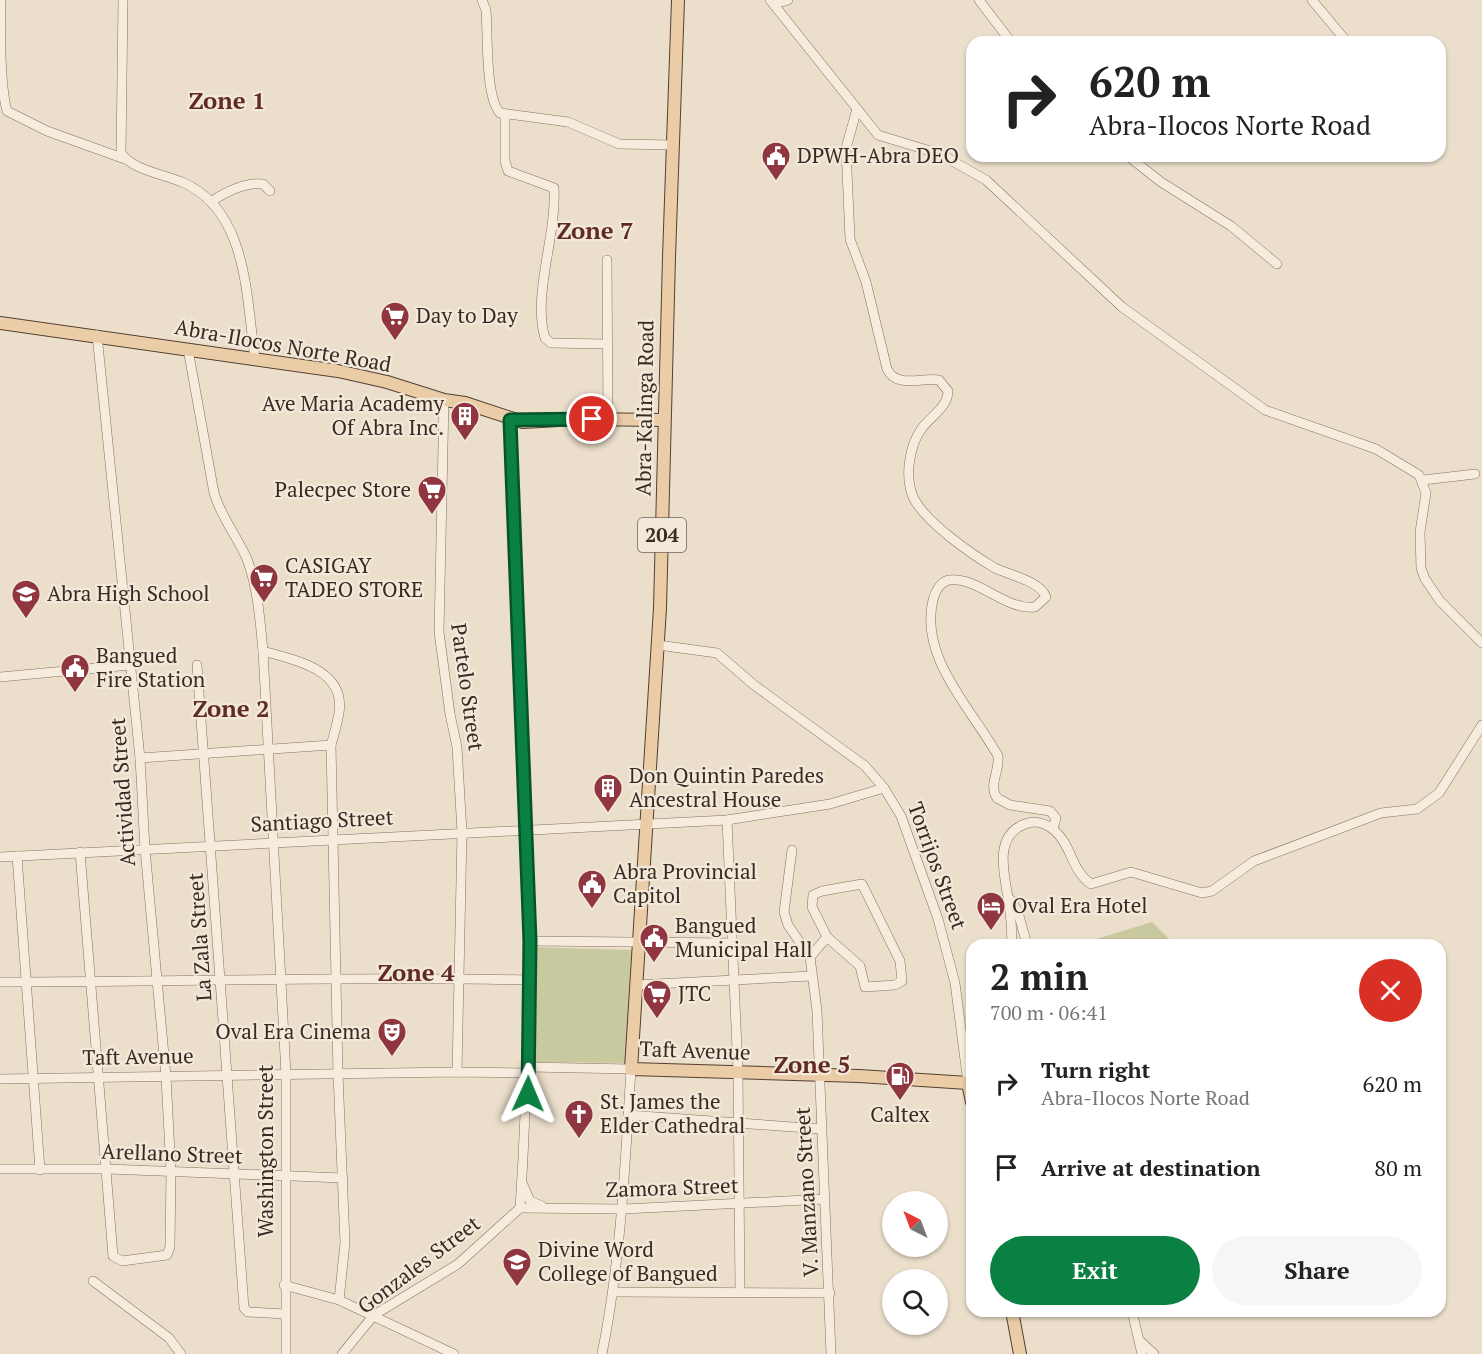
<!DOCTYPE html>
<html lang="en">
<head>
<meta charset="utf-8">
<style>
  body { margin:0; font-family:"PT Serif",serif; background:#f6f6f6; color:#222; height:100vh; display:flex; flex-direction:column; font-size:22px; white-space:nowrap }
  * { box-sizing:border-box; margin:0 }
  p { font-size:20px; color:#767676 }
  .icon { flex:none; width:33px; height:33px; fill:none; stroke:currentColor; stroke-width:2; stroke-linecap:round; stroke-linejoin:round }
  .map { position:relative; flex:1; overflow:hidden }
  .sheet { position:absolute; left:966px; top:939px; width:480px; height:378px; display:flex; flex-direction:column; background:#fff; border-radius:18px; box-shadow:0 2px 4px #0004 }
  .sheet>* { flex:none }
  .top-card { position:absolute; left:966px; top:36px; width:480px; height:126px; border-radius:18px; box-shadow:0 2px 4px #0004; background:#fff; color:#222; overflow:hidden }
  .needle { width:39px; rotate:318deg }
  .fabs { position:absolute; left:882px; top:1191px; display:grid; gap:12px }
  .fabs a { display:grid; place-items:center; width:66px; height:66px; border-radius:50%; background:#fff; box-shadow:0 2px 4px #0004; font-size:30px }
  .pin { position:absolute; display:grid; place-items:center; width:51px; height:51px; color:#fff; margin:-26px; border:3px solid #fff; border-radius:50%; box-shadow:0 2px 6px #0007 }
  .me { position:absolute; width:66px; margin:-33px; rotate:1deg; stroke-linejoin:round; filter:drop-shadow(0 0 4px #0008) }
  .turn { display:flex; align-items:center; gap:21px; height:126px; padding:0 24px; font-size:27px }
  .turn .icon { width:78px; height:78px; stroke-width:2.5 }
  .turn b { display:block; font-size:42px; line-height:51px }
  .round { display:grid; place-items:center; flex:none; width:63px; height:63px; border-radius:32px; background:#f6f6f6 }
  .headline { display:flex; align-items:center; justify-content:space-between; height:102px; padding:0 24px }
  h1 { font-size:36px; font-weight:700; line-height:45px }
  .cta { display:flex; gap:12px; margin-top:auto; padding:12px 24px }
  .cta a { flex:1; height:69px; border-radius:36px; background:#0b8043; color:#fff; font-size:24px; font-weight:700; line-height:69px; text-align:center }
  .cta a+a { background:#f6f6f6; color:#222 }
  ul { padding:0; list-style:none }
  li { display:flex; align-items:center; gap:18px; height:84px; padding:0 24px }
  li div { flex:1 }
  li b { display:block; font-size:22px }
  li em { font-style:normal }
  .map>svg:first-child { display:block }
</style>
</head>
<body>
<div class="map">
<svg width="1482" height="1354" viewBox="0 0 1482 1354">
  <rect width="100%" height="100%" fill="#ebdecb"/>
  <!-- green -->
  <g fill="#c9c99f">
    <path d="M1152 922 1175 945H1077Z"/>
    <path d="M530 947 634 950 626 1063 532 1062Z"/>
  </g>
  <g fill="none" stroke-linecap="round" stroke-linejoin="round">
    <!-- minor casing -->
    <g stroke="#877060" stroke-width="10">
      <g id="minor">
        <path d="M1 0C0 29 0 85 7 111L47 131 125 159"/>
        <path d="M123 0 121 153C132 170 163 174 182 182 248 210 246 297 255 358"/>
        <path d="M482 0 486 10C488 33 485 97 500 113L568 122 619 144 673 145"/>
        <path d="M770 0 878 135 940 154 986 180 1122 307 1265 410 1376 449 1419 475 1426 493 1420 532 1421 568 1425 579 1440 601 1482 643"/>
        <path d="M979 0 1011 42"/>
        <path d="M1312 0 1347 42"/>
        <path d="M775 4 788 0"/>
        <path d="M857 109 846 148 850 239 866 282 887 369C897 389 921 377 939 380L948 391C948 407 931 416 922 428 909 446 904 478 914 499 927 523 971 554 995 568 1009 575 1040 581 1046 597L1035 607C1006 611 977 576 949 580 940 582 935 592 933 600 919 658 972 709 998 756 1000 771 988 785 997 798L1010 805 1050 811 1056 818 1053 829"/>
        <path d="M505 116V161L508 171 554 188C557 235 532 295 545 338L551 343 606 344"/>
        <path d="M1128 156 1161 182 1231 226 1277 264"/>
        <path d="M212 201C226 192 246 182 263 184L270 191"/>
        <path d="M607 260 608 419"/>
        <path d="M188 349 214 493C221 517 237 536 247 559 258 589 260 620 263 651L286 1074V1354"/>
        <path d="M444 400 439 632 450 714 457 747 462 832 457 1072"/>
        <path d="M510 420C521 682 538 945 520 1208"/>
        <path d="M1423 480 1475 474"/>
        <path d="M658 645 717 653 754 685 865 766 884 788 901 816 938 919 955 983 968 1083 972 1082"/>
        <path d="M263 651C294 660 346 669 339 713 337 724 334 735 331 745L338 1074 345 1243 339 1300"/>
        <path d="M197 665 244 1308 248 1312 285 1314"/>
        <path d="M0 677 130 665"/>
        <path d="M140 758 331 745"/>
        <path d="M727 820 738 1072 740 1292"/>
        <path d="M792 850 784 912 788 925 810 957 817 1011 831 1354"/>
        <path d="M80 852 113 1256 122 1261 167 1255 170 1247 171 1172 166 1077 145 849 140 758 97 335"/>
        <path d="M17 856 40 1170"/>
        <path d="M0 857 727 820 830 804 884 788"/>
        <path d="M1011 900 1018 912 1027 945"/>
        <path d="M530 941 732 943"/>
        <path d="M1012 945C1012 931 1011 917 1009 903 1005 877 992 836 1025 824 1035 820 1046 823 1055 831 1072 846 1071 870 1091 884L1131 872 1202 893 1212 891 1254 861 1381 813 1417 809 1439 793 1482 725"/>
        <path d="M810 957 827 937 812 907 813 895 822 891 862 884 900 961 902 981 895 985 865 987 860 966 827 937"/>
        <path d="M0 982C176 982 352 976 528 980"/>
        <path d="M636 985 811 976"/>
        <path d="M528 1067 631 1069C625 1165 621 1259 602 1354"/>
        <path d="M0 1079 457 1072 528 1073"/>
        <path d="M628 1115 821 1129"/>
        <path d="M0 1169H107L343 1178"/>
        <path d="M523 1185 530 1201 542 1206"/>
        <path d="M520 1208 624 1209 825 1199"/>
        <path d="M93 1281 169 1338 181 1354"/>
        <path d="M284 1285 339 1300 454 1354"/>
        <path d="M614 1292 830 1293"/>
        <path d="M1132 1311 1142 1354"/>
        <path d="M1139 1340 1154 1354"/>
        <path d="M342 1354 374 1315 458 1264 520 1208"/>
      </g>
    </g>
    <!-- major casing -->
    <g stroke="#553f34" stroke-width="14">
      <g id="major">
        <path d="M678 0 669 257 660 608 631 1069 859 1076 968 1083 972 1102"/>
        <path d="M0 323 338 371 387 382 444 400 465 403 523 422 577 419 664 420"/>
        <path d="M1012 1311 1020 1354"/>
      </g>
    </g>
    <!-- minor -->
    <use href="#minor" stroke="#f6ecdd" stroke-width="9"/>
    <!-- major -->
    <use href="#major" stroke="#eacda7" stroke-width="12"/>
  </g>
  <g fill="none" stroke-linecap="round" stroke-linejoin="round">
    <!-- route casing -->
    <g stroke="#07532c" stroke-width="15">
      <path id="route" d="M528 1094 530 941 510 420 592 419"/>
    </g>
    <!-- route -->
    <use href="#route" stroke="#0b8043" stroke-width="10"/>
  </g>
  <!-- icons -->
  <defs>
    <g id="civic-pin" transform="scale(1.5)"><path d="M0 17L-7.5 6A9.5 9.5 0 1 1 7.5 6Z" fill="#903641" stroke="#f3e9da"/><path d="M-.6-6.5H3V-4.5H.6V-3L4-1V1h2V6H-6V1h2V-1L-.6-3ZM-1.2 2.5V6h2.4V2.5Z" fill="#fff"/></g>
    <g id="supermarket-pin" transform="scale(1.5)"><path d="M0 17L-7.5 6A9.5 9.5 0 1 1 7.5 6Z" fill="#903641" stroke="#f3e9da"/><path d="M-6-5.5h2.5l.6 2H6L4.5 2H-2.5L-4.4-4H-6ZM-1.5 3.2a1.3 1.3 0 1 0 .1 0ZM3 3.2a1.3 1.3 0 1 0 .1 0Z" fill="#fff"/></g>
    <g id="building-pin" transform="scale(1.5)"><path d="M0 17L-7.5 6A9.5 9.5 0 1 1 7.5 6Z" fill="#903641" stroke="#f3e9da"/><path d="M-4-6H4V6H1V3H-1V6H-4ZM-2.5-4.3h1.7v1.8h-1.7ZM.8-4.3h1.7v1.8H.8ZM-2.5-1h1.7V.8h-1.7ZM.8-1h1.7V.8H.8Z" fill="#fff"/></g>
    <g id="school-pin" transform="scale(1.5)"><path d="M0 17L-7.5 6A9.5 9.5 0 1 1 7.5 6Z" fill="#903641" stroke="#f3e9da"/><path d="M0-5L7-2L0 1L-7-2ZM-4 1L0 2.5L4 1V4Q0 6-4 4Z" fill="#fff"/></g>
    <g id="hotel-pin" transform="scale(1.5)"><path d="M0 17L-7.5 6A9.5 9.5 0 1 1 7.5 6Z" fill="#903641" stroke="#f3e9da"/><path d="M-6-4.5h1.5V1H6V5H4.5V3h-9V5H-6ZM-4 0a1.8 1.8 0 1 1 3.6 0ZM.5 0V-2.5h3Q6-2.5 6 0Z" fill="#fff"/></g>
    <g id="theatre-pin" transform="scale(1.5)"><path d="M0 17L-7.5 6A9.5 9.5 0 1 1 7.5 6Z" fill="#903641" stroke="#f3e9da"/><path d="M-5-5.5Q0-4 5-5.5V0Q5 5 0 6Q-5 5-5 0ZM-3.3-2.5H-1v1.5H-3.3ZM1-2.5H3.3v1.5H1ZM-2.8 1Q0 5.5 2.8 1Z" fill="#fff"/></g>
    <g id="fuel-pin" transform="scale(1.5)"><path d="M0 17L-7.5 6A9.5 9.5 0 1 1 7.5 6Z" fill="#903641" stroke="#f3e9da"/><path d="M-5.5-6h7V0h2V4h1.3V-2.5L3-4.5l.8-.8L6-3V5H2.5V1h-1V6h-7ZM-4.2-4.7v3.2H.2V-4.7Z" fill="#fff"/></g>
    <g id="church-pin" transform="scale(1.5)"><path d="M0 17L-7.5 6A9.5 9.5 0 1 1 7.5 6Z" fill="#903641" stroke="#f3e9da"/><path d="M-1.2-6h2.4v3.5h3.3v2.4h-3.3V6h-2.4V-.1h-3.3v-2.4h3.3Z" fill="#fff"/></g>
    <g id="university-pin" transform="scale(1.5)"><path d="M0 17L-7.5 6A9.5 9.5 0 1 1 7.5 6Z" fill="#903641" stroke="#f3e9da"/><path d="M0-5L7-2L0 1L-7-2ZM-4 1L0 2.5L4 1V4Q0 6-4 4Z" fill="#fff"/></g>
  </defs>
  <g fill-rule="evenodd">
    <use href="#civic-pin" x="776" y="156"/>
    <use href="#supermarket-pin" x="395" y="316"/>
    <use href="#building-pin" x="465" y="416"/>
    <use href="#supermarket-pin" x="432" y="490"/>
    <use href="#supermarket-pin" x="264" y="578"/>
    <use href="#school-pin" x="26" y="594"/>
    <use href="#civic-pin" x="75" y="668"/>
    <use href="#building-pin" x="608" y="788"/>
    <use href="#civic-pin" x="592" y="884"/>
    <use href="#hotel-pin" x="991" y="906"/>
    <use href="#civic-pin" x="654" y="938"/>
    <use href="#supermarket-pin" x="657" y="994"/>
    <use href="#theatre-pin" x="392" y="1032"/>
    <use href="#fuel-pin" x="900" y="1076"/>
    <use href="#church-pin" x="579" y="1114"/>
    <use href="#university-pin" x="517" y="1262"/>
  </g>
  <g text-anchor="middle" stroke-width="4.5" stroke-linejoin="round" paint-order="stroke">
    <!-- shield labels -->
    <rect fill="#f3e9da" stroke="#716359" stroke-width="1.5" x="638" y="518" width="48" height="34" rx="4.5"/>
    <g font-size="20" font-weight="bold" fill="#392a22">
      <text x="662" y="542">204</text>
    </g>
    <!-- poi labels -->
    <g font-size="21" fill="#392a22" stroke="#f3e9da" text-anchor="start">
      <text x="797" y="163">DPWH-Abra DEO</text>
      <text x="416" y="323">Day to Day</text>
      <text x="444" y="411" text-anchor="end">Ave Maria Academy<tspan x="444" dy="24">Of Abra Inc.</tspan></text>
      <text x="411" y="497" text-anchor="end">Palecpec Store</text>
      <text x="285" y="573">CASIGAY<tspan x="285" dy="24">TADEO STORE</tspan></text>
      <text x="47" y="601">Abra High School</text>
      <text x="96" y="663">Bangued<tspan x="96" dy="24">Fire Station</tspan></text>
      <text x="629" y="783">Don Quintin Paredes<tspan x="629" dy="24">Ancestral House</tspan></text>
      <text x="613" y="879">Abra Provincial<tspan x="613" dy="24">Capitol</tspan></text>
      <text x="1012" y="913">Oval Era Hotel</text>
      <text x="675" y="933">Bangued<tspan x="675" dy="24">Municipal Hall</tspan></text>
      <text x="678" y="1001">JTC</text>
      <text x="371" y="1039" text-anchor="end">Oval Era Cinema</text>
      <text x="600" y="1109">St. James the<tspan x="600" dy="24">Elder Cathedral</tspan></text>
      <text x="900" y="1122" text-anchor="middle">Caltex</text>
      <text x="538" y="1257">Divine Word<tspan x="538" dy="24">College of Bangued</tspan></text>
    </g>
    <!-- street labels -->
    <g font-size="21" fill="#392a22" stroke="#f3e9da">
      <text transform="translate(283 346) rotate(10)" y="7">Abra-Ilocos Norte Road</text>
      <text transform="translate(645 408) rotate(-89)" y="7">Abra-Kalinga Road</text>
      <text transform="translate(467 687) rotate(82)" y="7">Partelo Street</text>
      <text transform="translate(123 792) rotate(-94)" y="7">Actividad Street</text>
      <text transform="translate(322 821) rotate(-3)" y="7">Santiago Street</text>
      <text transform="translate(937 866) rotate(70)" y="7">Torrijos Street</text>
      <text transform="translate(200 937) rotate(-94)" y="7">La Zala Street</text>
      <text transform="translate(695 1051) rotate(2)" y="7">Taft Avenue</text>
      <text transform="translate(138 1057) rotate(-1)" y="7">Taft Avenue</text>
      <text transform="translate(266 1151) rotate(-90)" y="7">Washington Street</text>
      <text transform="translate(172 1154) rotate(2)" y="7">Arellano Street</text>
      <text transform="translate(672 1188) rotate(-2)" y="7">Zamora Street</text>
      <text transform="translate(807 1192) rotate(-93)" y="7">V. Manzano Street</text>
      <text transform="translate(419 1265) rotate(-37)" y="7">Gonzales Street</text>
    </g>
    <!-- quarter labels -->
    <g font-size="24" font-weight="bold" fill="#612b25" stroke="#f3e9da">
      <text x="227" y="109">Zone 1</text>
      <text x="595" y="239">Zone 7</text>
      <text x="231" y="717">Zone 2</text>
      <text x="416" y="981">Zone 4</text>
      <text x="812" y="1073">Zone 5</text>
    </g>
  </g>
</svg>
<div class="fabs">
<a><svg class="needle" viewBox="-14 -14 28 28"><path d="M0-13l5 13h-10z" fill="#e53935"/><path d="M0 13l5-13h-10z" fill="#767676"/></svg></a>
<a><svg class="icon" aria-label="search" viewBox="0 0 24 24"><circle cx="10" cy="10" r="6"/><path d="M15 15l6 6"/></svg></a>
</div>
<div class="pin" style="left:592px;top:419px;background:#d93025"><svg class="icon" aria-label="arrive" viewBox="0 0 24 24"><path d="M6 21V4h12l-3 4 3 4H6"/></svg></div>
<svg class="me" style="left:528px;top:1094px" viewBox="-20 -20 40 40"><path d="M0-17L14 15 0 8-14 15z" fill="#0b8043" stroke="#fff" stroke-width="4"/></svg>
<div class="top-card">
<div class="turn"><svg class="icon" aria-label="right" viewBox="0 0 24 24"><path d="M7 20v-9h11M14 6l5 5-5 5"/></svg><div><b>620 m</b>Abra-Ilocos Norte Road</div></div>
</div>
<section class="sheet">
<div class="headline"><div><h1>2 min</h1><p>700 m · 06:41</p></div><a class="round" style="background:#d93025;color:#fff"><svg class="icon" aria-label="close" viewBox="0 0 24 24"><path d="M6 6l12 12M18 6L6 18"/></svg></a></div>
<ul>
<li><svg class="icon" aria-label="right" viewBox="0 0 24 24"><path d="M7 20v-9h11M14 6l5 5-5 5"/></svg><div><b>Turn right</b><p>Abra-Ilocos Norte Road</p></div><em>620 m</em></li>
<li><svg class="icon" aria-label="arrive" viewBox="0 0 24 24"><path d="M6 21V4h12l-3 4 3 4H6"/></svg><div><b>Arrive at destination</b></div><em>80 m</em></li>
</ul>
<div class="cta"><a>Exit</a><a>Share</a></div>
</section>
</div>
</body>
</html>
